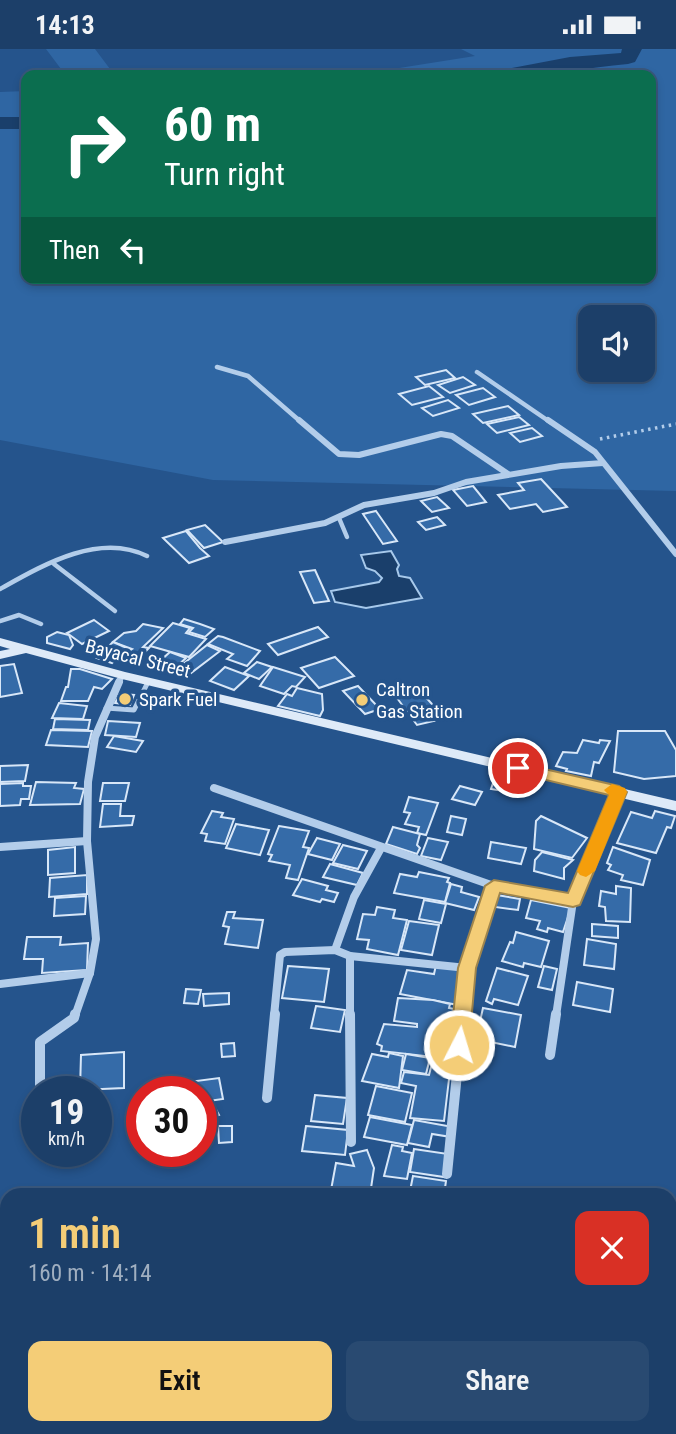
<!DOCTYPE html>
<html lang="en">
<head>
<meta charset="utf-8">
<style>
  body { margin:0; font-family:"Roboto Condensed",sans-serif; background:#294a71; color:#f1f3f6; height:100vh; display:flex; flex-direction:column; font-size:26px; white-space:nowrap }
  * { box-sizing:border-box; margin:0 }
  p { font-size:23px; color:#a0afc0 }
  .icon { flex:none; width:38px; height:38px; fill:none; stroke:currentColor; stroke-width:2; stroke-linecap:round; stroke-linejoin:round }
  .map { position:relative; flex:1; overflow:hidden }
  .panel { position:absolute; left:0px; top:1139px; width:677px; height:247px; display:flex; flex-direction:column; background:#1c3f69; border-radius:21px 21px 0 0; box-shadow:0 4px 10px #0003,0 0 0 2px #3a587d }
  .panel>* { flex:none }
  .guide { position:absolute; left:21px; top:21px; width:635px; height:214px; border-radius:14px; box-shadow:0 4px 10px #0003,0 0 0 2px #3a587d; background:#0b6e4f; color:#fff; overflow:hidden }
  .controls { position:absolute; left:578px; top:256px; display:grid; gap:14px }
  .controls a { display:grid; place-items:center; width:77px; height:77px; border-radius:14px; background:#1c3f69; box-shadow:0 4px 10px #0003,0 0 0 2px #3a587d; font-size:35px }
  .speed { position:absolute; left:21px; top:1027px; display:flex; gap:14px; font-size:35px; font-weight:700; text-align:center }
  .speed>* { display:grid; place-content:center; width:91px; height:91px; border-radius:50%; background:#1c3f69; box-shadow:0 4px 10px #0003,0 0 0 2px #3a587d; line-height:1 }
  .speed small { font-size:18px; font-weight:400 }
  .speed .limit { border:10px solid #d22; background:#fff; color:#111 }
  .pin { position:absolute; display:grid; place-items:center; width:60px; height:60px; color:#fff; margin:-30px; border:4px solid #fff; border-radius:50%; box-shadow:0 2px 7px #0007 }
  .me { position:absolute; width:77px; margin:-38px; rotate:5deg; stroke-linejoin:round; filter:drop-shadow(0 0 5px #0008) }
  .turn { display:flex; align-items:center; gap:24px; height:147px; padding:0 28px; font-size:32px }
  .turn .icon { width:91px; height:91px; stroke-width:2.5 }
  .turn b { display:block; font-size:49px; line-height:60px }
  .then { display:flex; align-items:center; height:66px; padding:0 28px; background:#0003; gap:14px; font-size:26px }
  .round { display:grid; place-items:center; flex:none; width:74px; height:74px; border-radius:14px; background:#294a71 }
  .summary { display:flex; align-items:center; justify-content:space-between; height:119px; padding:0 28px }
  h1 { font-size:42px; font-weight:600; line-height:52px; color:#f4cd77 }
  .cta { display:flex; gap:14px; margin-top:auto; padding:14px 28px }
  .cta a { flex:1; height:80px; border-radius:14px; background:#f4cd77; color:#111; font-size:28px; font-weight:600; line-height:80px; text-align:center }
  .cta a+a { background:#294a71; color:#f1f3f6 }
  .status { display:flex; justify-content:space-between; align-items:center; height:49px; padding:0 35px; background:#1c3f69; direction:ltr }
  .status svg { height:19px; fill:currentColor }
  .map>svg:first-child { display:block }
</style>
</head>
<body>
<div class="status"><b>14:13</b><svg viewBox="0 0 49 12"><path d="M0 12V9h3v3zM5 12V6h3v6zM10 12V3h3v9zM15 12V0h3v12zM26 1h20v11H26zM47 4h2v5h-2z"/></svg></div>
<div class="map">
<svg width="676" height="1385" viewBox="0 0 676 1385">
  <rect width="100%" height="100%" fill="#25548c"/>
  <!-- green -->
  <g fill="#2f66a3" fill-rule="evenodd">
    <path d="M46 0H95L110 20 64 24Z"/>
    <path d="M461 0H676V442L213 431 0 391V43L26 42V229H651V26H355L475 7ZM590 268H642V320H590Z"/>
  </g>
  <!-- water -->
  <path fill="#1a3f6b" stroke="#a7c9eb" stroke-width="2" d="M391 502 399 516 397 520 399 527 410 529 422 549 366 559 335 553 331 542 379 533 382 529 375 522 366 519 361 506Z"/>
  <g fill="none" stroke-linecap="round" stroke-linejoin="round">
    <!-- river -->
    <g fill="#1a3f6b" fill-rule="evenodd">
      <path d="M622 0H642L635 13 628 15C584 19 541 28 497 26L500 22 507 20 570 8 621 4Z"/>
      <rect x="0" y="68" width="26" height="12"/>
      <path d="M670 1233 676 1235V1287L670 1285Z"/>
      <path d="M7 1319V1377L0 1380V1321Z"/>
    </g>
  </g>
  <!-- building -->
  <g fill="#356ba8" stroke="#d8e7f8" stroke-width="2">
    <path d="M446 321 455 329 425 336 416 328Z"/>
    <path d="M463 328 475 336 450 344 438 336Z"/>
    <path d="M429 337 443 348 412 356 399 345Z"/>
    <path d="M483 339 495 348 469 356 456 346Z"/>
    <path d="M448 351 459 359 433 367 422 359Z"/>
    <path d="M508 357 519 366 483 374 473 365Z"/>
    <path d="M519 368 529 376 497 384 487 375Z"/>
    <path d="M532 379 542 387 520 393 510 384Z"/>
    <path d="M541 430 567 458 543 463 536 455 510 460 498 446 524 441 518 434Z"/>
    <path d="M473 437 486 453 467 457 453 441Z"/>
    <path d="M437 448 449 459 432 463 421 452Z"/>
    <path d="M376 462 397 492 383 495 363 465Z"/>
    <path d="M437 468 445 476 426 481 418 473Z"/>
    <path d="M205 476 223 493 204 499 187 481Z"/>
    <path d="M186 482 200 499 209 507 189 514 163 489Z"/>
    <path d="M315 521 329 552 314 554 300 523Z"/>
    <path d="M184 570 200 575 214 580 205 588 189 583 193 579 180 575Z"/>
    <path d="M94 571 109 582 82 595 67 584Z"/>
    <path d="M173 574 190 579 186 584 206 590 189 608 150 597Z"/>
    <path d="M143 575 163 579 143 598 149 599 141 607 129 602 132 600 113 593 124 584 136 582Z"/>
    <path d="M318 578 328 588 278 606 268 595Z"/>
    <path d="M57 583 69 586 73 596 70 600 47 594V588Z"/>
    <path d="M218 587 223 588 260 602 247 617 227 610 233 605 208 595Z"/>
    <path d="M113 593 127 599 112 614 97 609Z"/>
    <path d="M207 596 220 602 191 624 178 619Z"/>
    <path d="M170 603 186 609 176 618 160 612Z"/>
    <path d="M335 608 354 627 319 639 301 619Z"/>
    <path d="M257 613 272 618 259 630 244 624Z"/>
    <path d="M14 615 22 644 0 648V617Z"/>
    <path d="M225 618 249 627 234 641 210 632Z"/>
    <path d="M273 618 305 628 296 638 292 637 284 645 260 637Z"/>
    <path d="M71 620H80L112 630 102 640 94 638 88 652H61L66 638H68Z"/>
    <path d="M358 637 380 660 365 665 343 642Z"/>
    <path d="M297 639 322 645 323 661 320 667 278 657 287 645 292 647Z"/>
    <path d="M422 644 441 665 431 668 434 672 417 676 397 649Z"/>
    <path d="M120 645 134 646 130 656 115 654Z"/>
    <path d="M59 654 87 657 83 670 52 669Z"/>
    <path d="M55 670 90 671 88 681 53 680Z"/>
    <path d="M108 672 140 674 136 688 105 686Z"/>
    <path d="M51 681 92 682 88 698 46 696Z"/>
    <path d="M618 682H665L676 701V727L644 730 614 723Z"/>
    <path d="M114 687 143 692 136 703 107 698Z"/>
    <path d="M583 691 599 694 600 691 610 692 599 714 594 713 591 727 566 722 567 720 556 717 563 703 577 704Z"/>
    <path d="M28 716 25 732 0 733V717Z"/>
    <path d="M494 731 513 734 509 743 491 740Z"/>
    <path d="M36 733 76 734 74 739 84 740 80 755 30 756Z"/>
    <path d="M23 734V737H31L29 750H21L20 756 0 757V735Z"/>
    <path d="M103 734H129L125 752H100Z"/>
    <path d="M460 737 482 743 475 756 452 750Z"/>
    <path d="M409 748 438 754 426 786 417 784 419 778 405 775 410 764 404 763Z"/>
    <path d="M103 755H121L120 767H134L132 776 100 778Z"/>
    <path d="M212 762 223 764 221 768 234 770 225 795 205 792 207 785 201 784Z"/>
    <path d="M655 762 675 767 671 779 667 778 656 804 617 794 631 763 652 769Z"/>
    <path d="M451 767 466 770 462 786 447 783Z"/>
    <path d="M541 767 587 789 572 809 534 800 536 772Z"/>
    <path d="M236 775 269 781 260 806 226 799Z"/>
    <path d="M279 777 309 782 303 798 309 799 298 831 286 829 290 816 269 812 272 806 268 805Z"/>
    <path d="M393 778 420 785 417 796 420 799 417 805 386 795Z"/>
    <path d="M317 789 340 795 332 811 308 805Z"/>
    <path d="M428 789 448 793 441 811 421 807Z"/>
    <path d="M491 793 526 799 521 815 488 809Z"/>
    <path d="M343 796 367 802 358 820 333 814Z"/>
    <path d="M75 798V824L48 826V801Z"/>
    <path d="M613 798 650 811 643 836 621 831 623 826 608 821 611 816 607 814Z"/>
    <path d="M542 803 573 811 564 819V830L534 822 535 811Z"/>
    <path d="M330 815 363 824 357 836 323 828Z"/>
    <path d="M419 823 449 829 447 833 450 834 445 853 394 844 400 825 417 828Z"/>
    <path d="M87 826V845L49 848 50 829Z"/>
    <path d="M302 830 328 837 326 841 338 844 334 853 322 850 320 853 293 846Z"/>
    <path d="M451 835 462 838 461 843 479 848 474 861 445 854Z"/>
    <path d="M616 837 631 839 630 873 606 872 605 858 599 857 601 842 616 845Z"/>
    <path d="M497 846 520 850 518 861 495 858Z"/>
    <path d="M86 847 85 865 54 867 55 849Z"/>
    <path d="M424 851 446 855 441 874 419 870Z"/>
    <path d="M531 851 571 859 563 883 548 879 547 883 537 880 540 872 526 869Z"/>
    <path d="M377 858 395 861 393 869 407 871 398 906 367 900 369 891 357 890 363 865 375 866Z"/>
    <path d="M227 863H235L233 869 263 871 258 899 225 895 229 878 223 877Z"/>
    <path d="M409 872 439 876 432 906 401 901Z"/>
    <path d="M592 875 618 877V889L592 887Z"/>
    <path d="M516 883 549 892 541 918 524 914 523 918 502 912 510 893 513 894Z"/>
    <path d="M27 888H61L60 896 88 894 87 921 42 924 43 910H24Z"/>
    <path d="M587 890 616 895 614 920 584 916Z"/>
    <path d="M436 916 465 922 458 956 400 945 407 921 434 925Z"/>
    <path d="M288 917 329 920 324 953 282 949Z"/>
    <path d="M544 917 557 920 552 941 538 938Z"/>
    <path d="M497 919 528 927 518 956 494 950 492 955 486 952Z"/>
    <path d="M577 933 613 940 610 963 573 956Z"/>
    <path d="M186 940 201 941 198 955 184 954Z"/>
    <path d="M229 944V955L204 957 203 945Z"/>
    <path d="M398 949 433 951 450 955 449 959 459 961 454 980 445 978 444 981 452 982 447 1001 437 999 433 1008 381 1002 382 997 377 995 384 975 417 978V975L394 972Z"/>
    <path d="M316 957 345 961 340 983 311 979Z"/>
    <path d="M483 959 521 966 515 998 476 990Z"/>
    <path d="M234 994 235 1007 222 1008 221 995Z"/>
    <path d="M124 1003V1039L80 1041 81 1006Z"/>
    <path d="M435 1003 452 1005 444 1072 410 1069 416 1037 401 1034 404 1023 429 1026Z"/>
    <path d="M389 1004 403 1007 399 1039 362 1032 372 1005 388 1008Z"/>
    <path d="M406 1005 430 1009 426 1025 402 1021Z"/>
    <path d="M219 1029 223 1050 201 1053V1043H198L196 1032Z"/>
    <path d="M55 1033H73L71 1043H50Z"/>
    <path d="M376 1037 412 1044 405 1073 368 1066Z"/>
    <path d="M315 1046 347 1049 343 1075 311 1072Z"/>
    <path d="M214 1057 219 1066 207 1070 203 1061Z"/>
    <path d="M370 1068 412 1076 407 1096 364 1088Z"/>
    <path d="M414 1071 453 1078 451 1088 432 1085 429 1098 408 1094Z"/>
    <path d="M218 1077H232V1093L219 1094Z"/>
    <path d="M306 1077 348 1081 345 1106 302 1102Z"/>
    <path d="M392 1096 403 1098 402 1102 412 1104 407 1130 384 1127Z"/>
    <path d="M414 1100 448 1105 444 1128 410 1123Z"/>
    <path d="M367 1101 374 1119 370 1146 331 1141 336 1114 354 1117 350 1105Z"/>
    <path d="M413 1127 446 1132 444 1146 410 1142Z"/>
  </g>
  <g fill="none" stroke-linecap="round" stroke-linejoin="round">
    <!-- path -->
    <path stroke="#b3cdea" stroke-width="3.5" stroke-dasharray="2.5 4.5" stroke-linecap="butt" d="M600 390 676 375"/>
    <!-- lane-far1 -->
    <g stroke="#b3cdea" stroke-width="4.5">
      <path d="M339 469 347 488"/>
      <path d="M54 515 115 562"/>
      <path d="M0 540C43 516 99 483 147 507"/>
      <path d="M0 572 19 566 41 575"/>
      <path d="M147 635 149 632"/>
    </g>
    <!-- lane -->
    <path stroke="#b3cdea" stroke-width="5" d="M106 659 134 661 148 633"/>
    <!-- street-far3 -->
    <g stroke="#b3cdea" stroke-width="4.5">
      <path d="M217 318 248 327 301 373"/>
      <path d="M477 323 550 373"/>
    </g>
    <!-- street-far2 -->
    <g stroke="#b3cdea" stroke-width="6">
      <path d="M299 371 339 405 359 406 441 385 452 387 508 425"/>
      <path d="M548 371 595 403 676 505"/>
      <path d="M225 493 325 474 364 456 434 444 466 433 561 417 603 414"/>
      <path d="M118 635 122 626"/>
    </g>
    <!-- street-far1 -->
    <g stroke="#b3cdea" stroke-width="8">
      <path d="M214 739 494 837 573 852"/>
      <path d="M0 798 87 792"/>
      <path d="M335 901 354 848 381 799"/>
      <path d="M350 907V967"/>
      <path d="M0 935 90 924"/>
      <path d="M75 967 90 924 96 890 87 792 88 733 95 688 119 633"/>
      <path d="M274 967 280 906 285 903 335 901 350 907 467 919"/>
      <path d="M462 967 467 919 494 837"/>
      <path d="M556 967 573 852 619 742"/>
    </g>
    <!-- street -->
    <g stroke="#b3cdea" stroke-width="10">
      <path d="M350 965 351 1093"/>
      <path d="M550 1006 556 965"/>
      <path d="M40 1043V993L74 969 75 965"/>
      <path d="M267 1049 275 965"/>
      <path d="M447 1125 463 965"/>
    </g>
    <!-- secondary -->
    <path fill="#deeaf8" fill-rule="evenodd" d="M0 589 125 623 676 752V762L122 630 26 604 0 610V602L10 600 0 597Z"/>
  </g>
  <!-- route -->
  <path fill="#f4cd77" stroke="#9f854d" stroke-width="2" d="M518 714 619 737 627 743 580 856 573 858 500 844 476 919 469 996 466 1001 459 1004 452 1001 450 996 458 919 485 837 494 831 568 844 609 746 512 723 510 719 512 715Z"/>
  <!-- slow -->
  <path fill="#f59e0b" d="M612 735 625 739 627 743 595 822 586 828 580 826 577 822 609 746 604 741Z"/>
  <!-- markers -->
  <g fill="#f4cd77" stroke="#25548c" stroke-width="2.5">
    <circle cx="125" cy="650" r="7"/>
    <circle cx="362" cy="651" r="7"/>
  </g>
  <g text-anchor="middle" stroke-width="7" stroke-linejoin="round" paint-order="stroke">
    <!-- street labels -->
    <g font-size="19" fill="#fff" stroke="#25548c">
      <text transform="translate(138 609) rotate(14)" y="7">Bayacal Street</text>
    </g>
    <!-- poi labels -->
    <g font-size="19" fill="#fff" stroke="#25548c" text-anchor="start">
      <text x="376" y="647">Caltron<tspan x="376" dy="22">Gas Station</tspan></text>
      <text x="139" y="657">Spark Fuel</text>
    </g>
  </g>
</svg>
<div class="controls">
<a><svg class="icon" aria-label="sound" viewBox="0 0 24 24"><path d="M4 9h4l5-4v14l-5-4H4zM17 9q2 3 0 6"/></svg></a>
</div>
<div class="speed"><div>19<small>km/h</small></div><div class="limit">30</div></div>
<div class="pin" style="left:518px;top:719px;background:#d93025"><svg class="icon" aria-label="arrive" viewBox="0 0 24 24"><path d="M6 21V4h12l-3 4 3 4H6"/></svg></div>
<svg class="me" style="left:459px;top:996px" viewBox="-20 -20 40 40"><circle r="17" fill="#f4cd77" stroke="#fff" stroke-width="3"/><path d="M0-11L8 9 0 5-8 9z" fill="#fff"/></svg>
<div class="guide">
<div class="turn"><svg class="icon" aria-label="right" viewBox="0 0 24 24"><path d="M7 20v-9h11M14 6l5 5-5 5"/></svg><div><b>60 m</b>Turn right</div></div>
<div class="then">Then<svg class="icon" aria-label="left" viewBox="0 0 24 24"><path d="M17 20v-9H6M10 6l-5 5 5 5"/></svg></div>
</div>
<section class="panel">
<div class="summary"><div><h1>1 min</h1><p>160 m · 14:14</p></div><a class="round" style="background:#d93025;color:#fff"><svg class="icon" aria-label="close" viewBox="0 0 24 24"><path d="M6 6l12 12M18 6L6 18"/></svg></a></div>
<div class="cta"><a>Exit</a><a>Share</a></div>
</section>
</div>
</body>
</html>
